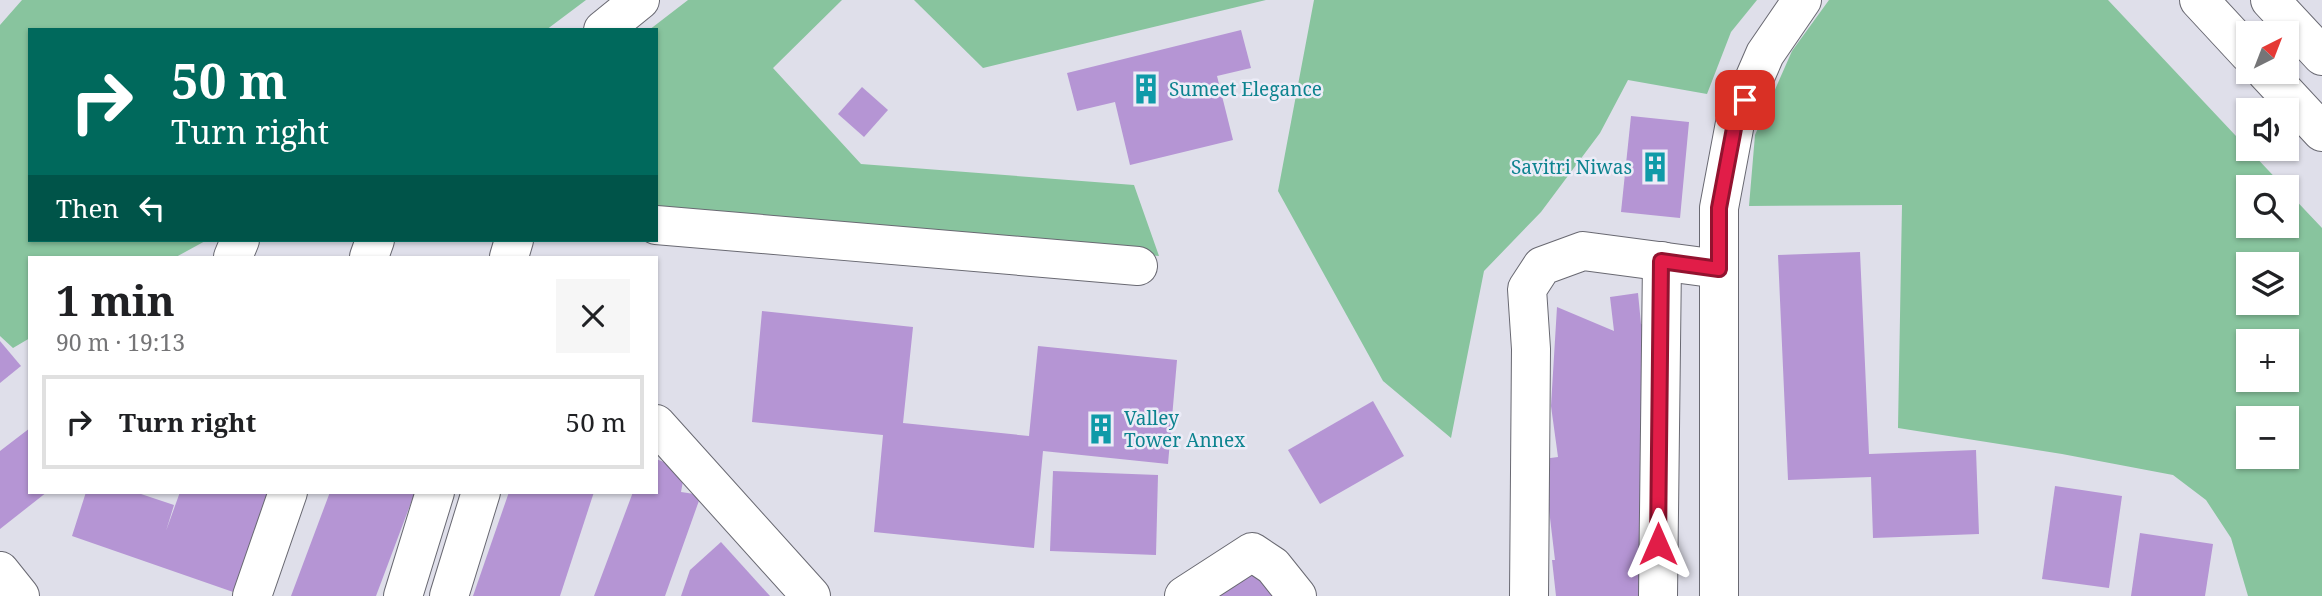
<!DOCTYPE html>
<html lang="en">
<head>
<meta charset="utf-8">
<style>
  body { margin:0; font-family:"Noto Serif",serif; background:#f6f6f6; color:#202124; height:100vh; display:flex; flex-direction:column; font-size:26px; white-space:nowrap }
  * { box-sizing:border-box; margin:0 }
  p { font-size:23px; color:#757577 }
  .icon { flex:none; width:38px; height:38px; fill:none; stroke:currentColor; stroke-width:2; stroke-linecap:round; stroke-linejoin:round }
  .map { position:relative; flex:1; overflow:hidden }
  .side { position:absolute; left:28px; top:256px; width:630px; height:238px; display:flex; flex-direction:column; background:#fff; border-radius:0px; box-shadow:0 2px 5px #0004 }
  .side>* { flex:none }
  .banner { position:absolute; left:28px; top:28px; width:630px; height:214px; border-radius:0px; box-shadow:0 2px 5px #0004; background:#00695c; color:#fff; overflow:hidden }
  .needle { width:46px; rotate:42deg }
  .tools { position:absolute; left:2236px; top:21px; display:grid; gap:14px }
  .tools a { display:grid; place-items:center; width:63px; height:63px; border-radius:0px; background:#fff; box-shadow:0 2px 5px #0004; font-size:35px }
  .pin { position:absolute; display:grid; place-items:center; width:60px; height:60px; color:#fff; margin:-30px; border-radius:14px; box-shadow:0 4px 10px #0006 }
  .me { position:absolute; width:77px; margin:-38px; rotate:0deg; stroke-linejoin:round; filter:drop-shadow(0 0 5px #0008) }
  .turn { display:flex; align-items:center; gap:24px; height:147px; padding:0 28px; font-size:32px }
  .turn .icon { width:91px; height:91px; stroke-width:2.5 }
  .turn b { display:block; font-size:49px; line-height:60px }
  .then { display:flex; align-items:center; height:66px; padding:0 28px; background:#0003; gap:14px; font-size:26px }
  .round { display:grid; place-items:center; flex:none; width:74px; height:74px; border-radius:0px; background:#f6f6f6 }
  .head { display:flex; align-items:center; justify-content:space-between; height:119px; padding:0 28px }
  h1 { font-size:42px; font-weight:700; line-height:52px }
  ul { padding:0; list-style:none }
  li { display:flex; align-items:center; gap:21px; height:94px; margin:0 14px 10px; padding:0 14px; border:4px solid #e0e0e0; border-radius:0px }
  li div { flex:1 }
  li b { display:block; font-size:26px }
  li em { font-style:normal }
  .map>svg:first-child { display:block }
</style>
</head>
<body>
<div class="map">
<svg width="2322" height="596" viewBox="0 0 2322 596">
  <rect width="100%" height="100%" fill="#dfdfea"/>
  <!-- green -->
  <g fill="#88c49e" fill-rule="evenodd">
    <path d="M22 0H586L546 30H30V240H207L176 257H30V338L13 348 0 336V25Z"/>
    <path d="M688 0H842L773 68 861 164 1134 185 1159 256 656 212V30H649Z"/>
    <path d="M914 0H1266L983 68Z"/>
    <path d="M1314 0H1757L1731 32 1707 94 1628 80 1600 133 1541 212 1484 271 1451 438 1383 381 1278 191Z"/>
    <path d="M1829 0H2108L2284 187H2249V226H2287V191L2322 228V596H2248L2231 538 2206 500 2173 475 2062 454 1898 428 1902 205 1749 206 1755 135 1792 51ZM2287 264V303H2249V264ZM2287 341V380H2249V341ZM2249 418H2287V457H2249Z"/>
  </g>
  <!-- building -->
  <g fill="#b595d4">
    <path d="M1241 30 1251 68 1217 76 1233 140 1130 165 1115 102 1077 111 1067 73Z"/>
    <path d="M862 87 888 110 864 137 838 114Z"/>
    <path d="M1631 116 1689 122 1680 218 1621 212Z"/>
    <path d="M1860 252 1869 454 1976 450 1979 534 1873 538 1871 477 1788 480 1778 255Z"/>
    <path d="M1638 293 1641 324 1656 328 1653 596H1556L1552 560H1555L1543 459 1558 457 1551 406 1557 307 1614 331 1610 297Z"/>
    <path d="M762 311 913 327 903 423 1029 436 1038 346 1177 360 1168 464 1043 451 1034 548 874 532 883 435 752 422Z"/>
    <path d="M0 341 21 366 0 383Z"/>
    <path d="M1373 401 1404 456 1320 504 1288 450Z"/>
    <path d="M30 428V492H47L0 529V451Z"/>
    <path d="M656 459 685 470 681 492 701 495 665 596H594L633 492H656Z"/>
    <path d="M1053 471 1158 475 1156 555 1050 551Z"/>
    <path d="M2055 486 2122 496 2109 588 2042 579Z"/>
    <path d="M86 492H135L174 505 166 531 180 492H272L236 593 72 536Z"/>
    <path d="M330 492H415L376 596H291Z"/>
    <path d="M509 492H594L560 596H473Z"/>
    <path d="M2140 533 2213 544 2205 596H2131Z"/>
    <path d="M721 542 770 596H681L690 570Z"/>
    <path d="M1260 568 1278 596H1217Z"/>
  </g>
  <g fill="none" stroke-linecap="round" stroke-linejoin="round">
    <!-- minor casing -->
    <g stroke="#696972" stroke-width="40">
      <g id="minor">
        <path d="M603 30 640 0"/>
        <path d="M656 225 1138 266"/>
        <path d="M233 257 240 240"/>
        <path d="M369 257 375 240"/>
        <path d="M509 257 514 240"/>
        <path d="M656 424 811 596"/>
        <path d="M0 571 20 596"/>
        <path d="M252 596 288 492"/>
        <path d="M403 596 435 492"/>
        <path d="M449 596 481 492"/>
        <path d="M1184 596 1252 552 1273 566 1297 596"/>
        <path d="M1529 596 1531 349 1527 289 1542 266 1583 251 1719 269"/>
        <path d="M1658 596 1662 261"/>
        <path d="M1719 596V208L1735 123 1765 54 1802 0"/>
      </g>
    </g>
    <!-- major casing -->
    <g stroke="#696972" stroke-width="40">
      <g id="major">
        <path d="M2199 0 2249 54"/>
        <path d="M2270 0 2322 56"/>
        <path d="M2266 72 2322 132"/>
      </g>
    </g>
    <!-- minor -->
    <use href="#minor" stroke="#fff" stroke-width="38"/>
    <!-- major -->
    <use href="#major" stroke="#fff" stroke-width="38"/>
  </g>
  <g fill="none" stroke-linecap="round" stroke-linejoin="round">
    <!-- route casing -->
    <g stroke="#92132f" stroke-width="18">
      <path id="route" d="M1658 544 1661 261 1719 269V208L1735 123 1745 100"/>
    </g>
    <!-- route -->
    <use href="#route" stroke="#e11d48" stroke-width="12"/>
  </g>
  <!-- icons -->
  <defs>
    <g id="building-bare" transform="scale(2.415)"><path d="M-4-6H4V6H1V3H-1V6H-4ZM-2.5-4.3h1.7v1.8h-1.7ZM.8-4.3h1.7v1.8H.8ZM-2.5-1h1.7V.8h-1.7ZM.8-1h1.7V.8H.8Z" fill="#0f9aa8" stroke="#ececf7" stroke-width="2.5" paint-order="stroke"/></g>
  </defs>
  <g fill-rule="evenodd">
    <use href="#building-bare" x="1146" y="89"/>
    <use href="#building-bare" x="1655" y="167"/>
    <use href="#building-bare" x="1101" y="429"/>
  </g>
  <g text-anchor="middle" stroke-width="5" stroke-linejoin="round" paint-order="stroke">
    <!-- culture labels -->
    <g font-size="19" fill="#0d838f" stroke="#ececf7" text-anchor="start">
      <text x="1169" y="96">Sumeet Elegance</text>
      <text x="1632" y="174" text-anchor="end">Savitri Niwas</text>
      <text x="1124" y="425">Valley<tspan x="1124" dy="22">Tower Annex</tspan></text>
    </g>
  </g>
</svg>
<div class="tools">
<a><svg class="needle" viewBox="-14 -14 28 28"><path d="M0-13l5 13h-10z" fill="#e53935"/><path d="M0 13l5-13h-10z" fill="#757577"/></svg></a>
<a><svg class="icon" aria-label="sound" viewBox="0 0 24 24"><path d="M4 9h4l5-4v14l-5-4H4zM17 9q2 3 0 6"/></svg></a>
<a><svg class="icon" aria-label="search" viewBox="0 0 24 24"><circle cx="10" cy="10" r="6"/><path d="M15 15l6 6"/></svg></a>
<a><svg class="icon" aria-label="layers" viewBox="0 0 24 24"><path d="M12 4l9 5-9 5-9-5zM3 14l9 5 9-5"/></svg></a>
<a>+</a>
<a>−</a>
</div>
<div class="pin" style="left:1745px;top:100px;background:#d93025"><svg class="icon" aria-label="arrive" viewBox="0 0 24 24"><path d="M6 21V4h12l-3 4 3 4H6"/></svg></div>
<svg class="me" style="left:1658px;top:544px" viewBox="-20 -20 40 40"><path d="M0-17L14 15 0 8-14 15z" fill="#e11d48" stroke="#fff" stroke-width="4"/></svg>
<div class="banner">
<div class="turn"><svg class="icon" aria-label="right" viewBox="0 0 24 24"><path d="M7 20v-9h11M14 6l5 5-5 5"/></svg><div><b>50 m</b>Turn right</div></div>
<div class="then">Then<svg class="icon" aria-label="left" viewBox="0 0 24 24"><path d="M17 20v-9H6M10 6l-5 5 5 5"/></svg></div>
</div>
<section class="side">
<div class="head"><div><h1>1 min</h1><p>90 m · 19:13</p></div><a class="round"><svg class="icon" aria-label="close" viewBox="0 0 24 24"><path d="M6 6l12 12M18 6L6 18"/></svg></a></div>
<ul>
<li><svg class="icon" aria-label="right" viewBox="0 0 24 24"><path d="M7 20v-9h11M14 6l5 5-5 5"/></svg><div><b>Turn right</b></div><em>50 m</em></li>
</ul>
</section>
</div>
</body>
</html>
